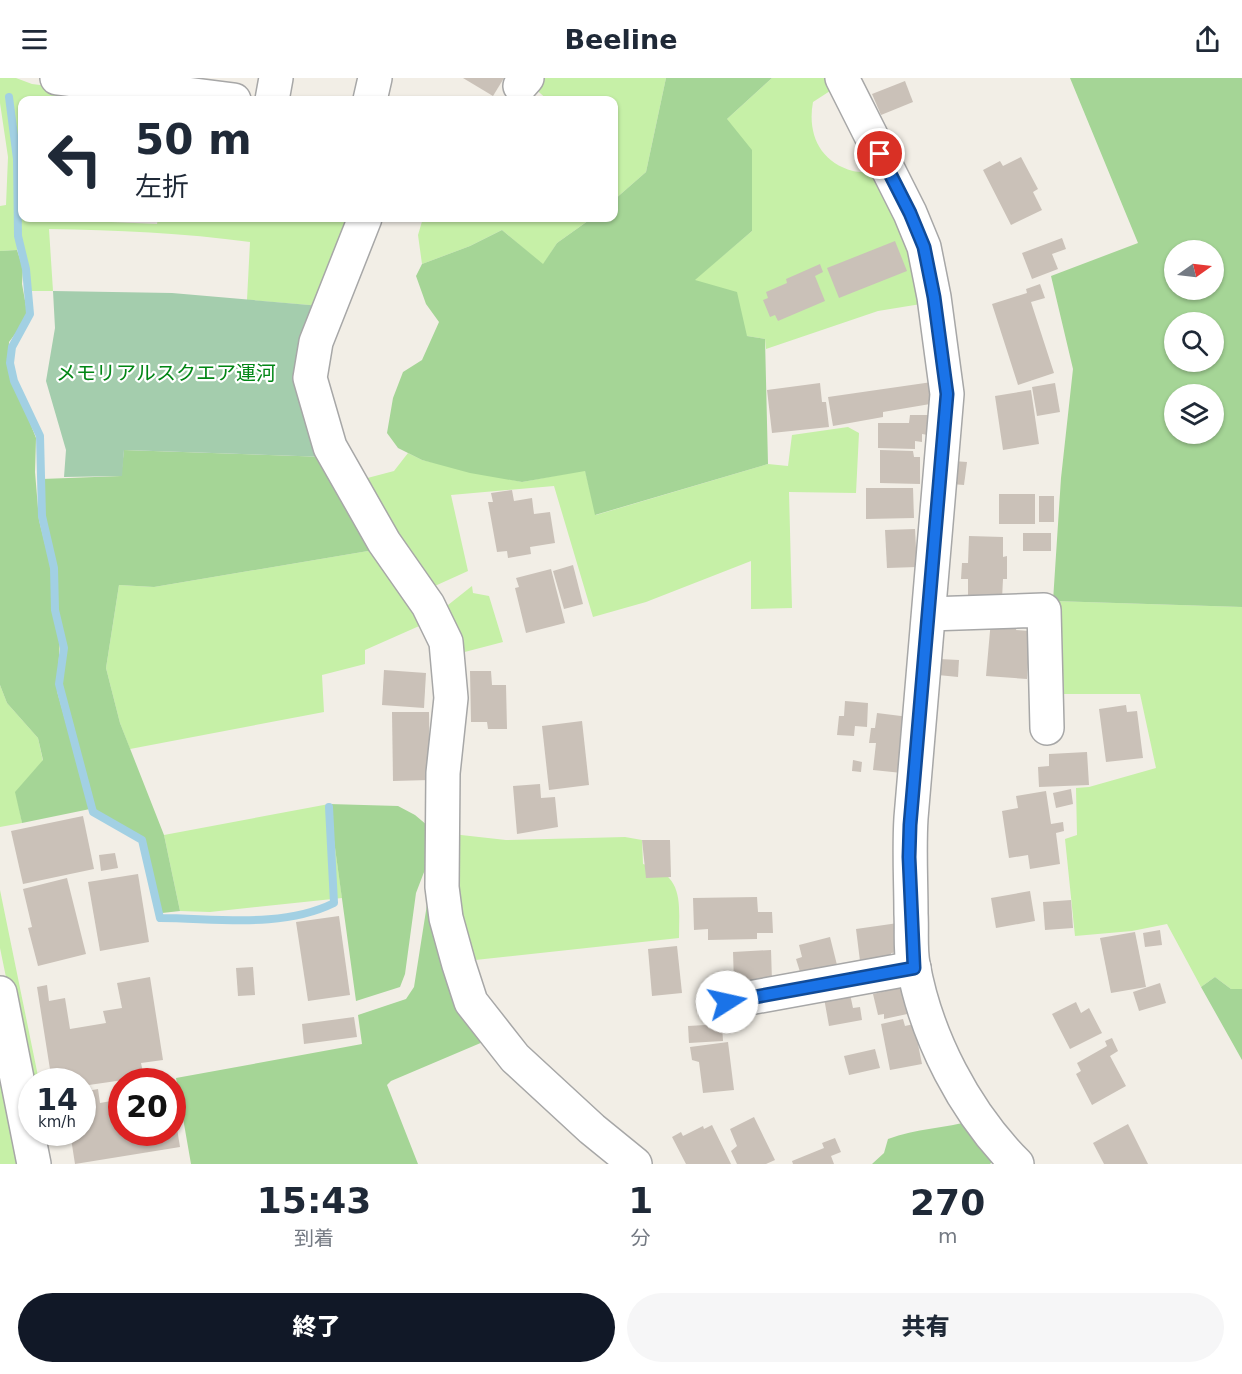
<!DOCTYPE html>
<html lang="ja">
<head>
<meta charset="utf-8">
<style>
  body { margin:0; font-family:"DejaVu Sans","Noto Sans JP",sans-serif; background:#f6f6f7; color:#1f2937; height:100vh; display:flex; flex-direction:column; font-size:22px; white-space:nowrap }
  * { box-sizing:border-box; margin:0 }
  p { font-size:20px; color:#747a83 }
  .icon { flex:none; width:33px; height:33px; fill:none; stroke:currentColor; stroke-width:2; stroke-linecap:round; stroke-linejoin:round }
  .map { position:relative; height:1086px; overflow:hidden }
  .side { display:flex; flex-direction:column; background:#fff; flex:1 }
  .side>* { flex:none }
  .banner { position:absolute; left:18px; top:18px; width:600px; height:126px; border-radius:12px; box-shadow:0 2px 4px #0004; background:#fff; color:#1f2937; overflow:hidden }
  .needle { width:39px; rotate:76deg }
  .buttons { position:absolute; left:1164px; top:162px; display:grid; gap:12px }
  .buttons a { display:grid; place-items:center; width:60px; height:60px; border-radius:50%; background:#fff; box-shadow:0 2px 4px #0004; font-size:30px }
  .speed { position:absolute; left:18px; top:990px; display:flex; gap:12px; font-size:30px; font-weight:700; text-align:center }
  .speed>* { display:grid; place-content:center; width:78px; height:78px; border-radius:50%; background:#fff; box-shadow:0 2px 4px #0004; line-height:1 }
  .speed small { font-size:15px; font-weight:400 }
  .speed .limit { border:9px solid #d22; background:#fff; color:#111 }
  .pin { position:absolute; display:grid; place-items:center; width:51px; height:51px; color:#fff; margin:-26px; border:3px solid #fff; border-radius:50%; box-shadow:0 2px 6px #0007 }
  .me { position:absolute; width:66px; margin:-33px; rotate:80deg; stroke-linejoin:round; filter:drop-shadow(0 0 4px #0008) }
  .turn { display:flex; align-items:center; gap:21px; height:126px; padding:0 18px; font-size:27px }
  .turn .icon { width:78px; height:78px; stroke-width:2.5 }
  .turn b { display:block; font-size:42px; line-height:51px }
  .eta { display:flex; justify-content:space-evenly; align-items:center; height:102px; text-align:center }
  .eta b { font-size:36px; font-weight:800; line-height:42px }
  .primary-button { display:flex; gap:12px; margin-top:auto; padding:12px 18px }
  .primary-button a { flex:1; height:69px; border-radius:36px; background:#111827; color:#fff; font-size:24px; font-weight:800; line-height:69px; text-align:center }
  .primary-button a+a { background:#f6f6f7; color:#1f2937 }
  header { display:flex; justify-content:space-between; align-items:center; height:78px; padding:0 18px; background:#fff; font-size:27px; font-weight:800 }
  .map>svg:first-child { display:block }
</style>
</head>
<body>
<header><svg class="icon" aria-label="menu" viewBox="0 0 24 24"><path d="M4 6h16M4 12h16M4 18h16"/></svg>Beeline<svg class="icon" aria-label="share" viewBox="0 0 24 24"><path d="M12 15V3M7 8l5-5 5 5M5 13v7h14v-7"/></svg></header>
<div class="map">
<svg width="1242" height="1086" viewBox="0 0 1242 1086">
  <rect width="100%" height="100%" fill="#f2eee6"/>
  <!-- grass -->
  <g fill="#c6f0a7">
    <path d="M0 0H16L32 6 161 22H22V140H65L66 142 157 146 158 140H356L321 228 247 222 250 164C184 155 116 152 49 151L53 213H30L21 157 19 76 11 18 6 16 15 79 17 172 0 173V128L6 127 8 79 0 25Z"/>
    <path d="M540 0H666L646 94 614 122V22H548L533 9Z"/>
    <path d="M772 0H826L830 13 813 24C807 56 820 84 853 93 861 95 873 93 882 94L927 225 878 233 766 271 765 261 747 258 694 202 752 153 727 41Z"/>
    <path d="M423 140H592L557 165 543 187 502 152 470 168 422 186 418 157Z"/>
    <path d="M848 349 859 355 856 415 789 414 792 530 751 531V483L646 524 593 539 554 408 451 417 468 493 426 512 356 403 394 393 408 375 422 382 522 404 585 392 596 437 768 386 788 388 792 357Z"/>
    <path d="M380 471 426 545 365 572V586L322 597 324 634 130 671 120 645 106 590 119 507 154 509Z"/>
    <path d="M472 508 473 515 489 518 503 564 457 576 443 531Z"/>
    <path d="M1053 523 1242 529V911H1231L1215 899 1201 909 1167 846 1132 853 1075 858 1065 761 1077 757 1076 710 1089 709 1156 690 1140 616H1053Z"/>
    <path d="M0 607 7 625 38 660 43 683 16 714 22 745 0 749Z"/>
    <path d="M329 726 342 820 210 834 180 833 164 757Z"/>
    <path d="M452 756 506 762 625 759 642 762 643 786C685 797 679 825 679 860L466 883Z"/>
    <path d="M0 812 39 1003 32 1004 31 1021 0 870Z"/>
    <path d="M0 968 24 1086H0Z"/>
  </g>
  <!-- forest -->
  <g fill="#a5d596" fill-rule="evenodd">
    <path d="M666 0H772L727 41 752 72V153L695 202 737 214 747 258 765 261 768 386 595 437 585 393 522 404 470 395 422 382 398 370 387 355 393 320 403 294 422 282 439 244 426 226 416 198 422 186 470 168 502 152 543 186 557 165 592 140H614V122L646 94Z"/>
    <path d="M1070 0H1242V529L1053 523 1061 400 1073 291 1051 198 1138 165ZM1174 172H1214V212H1174ZM1174 244H1214V284H1174ZM1174 316H1214V356H1174Z"/>
    <path d="M17 172 23 190 22 206 28 239 9 264 8 289 36 360 35 394 39 442 52 494 53 533 60 561 57 613 90 731 22 745 15 714 43 682 38 660 7 625 0 607V173Z"/>
    <path d="M124 372 327 379 380 471 154 509 119 507 106 590 120 645 164 757 180 833 162 835 160 832 143 759 98 735 95 730 62 608 66 569 57 528 55 483 44 436 42 401 121 398Z"/>
    <path d="M329 726 398 728 415 737 434 753V768L416 815 405 896 400 909 356 923Z"/>
    <path d="M428 820 490 961 391 1003 387 1007 418 1086H191L176 1000 362 966 358 937 406 921 414 909Z"/>
    <path d="M1215 899 1231 911H1242V982L1201 909Z"/>
    <path d="M973 1042 999 1077 990 1086H872L884 1075 888 1061C916 1050 945 1051 973 1042Z"/>
  </g>
  <!-- cemetery -->
  <path fill="#a4cdad" d="M53 213 172 215 321 228 327 379 124 372 122 398 64 399 66 372 46 303 55 250Z"/>
  <g fill="none" stroke-linecap="round" stroke-linejoin="round">
    <!-- stream -->
    <path stroke="#a2d0e3" stroke-width="8" d="M9 19 17 81 18 158 26 191 30 236 12 269 10 285 14 303 40 358 42 438 54 490 55 532 64 570 59 606 93 734 142 762 160 840C217 840 281 851 334 825L329 729"/>
  </g>
  <!-- building -->
  <g fill="#cac1b8">
    <path d="M463 0H504L493 18Z"/>
    <path d="M905 3 913 24 881 37 872 16Z"/>
    <path d="M1021 79 1038 111 1033 114 1042 132 1011 147 983 92 1000 83 1003 88Z"/>
    <path d="M1062 160 1066 171 1052 176 1058 191 1032 201 1022 175Z"/>
    <path d="M895 163 907 193 839 220 827 190Z"/>
    <path d="M820 186 823 194 815 198 825 223 778 243 775 237 770 239 763 222 768 220 766 214 787 205 786 201Z"/>
    <path d="M1040 206 1045 220 1031 224 1054 295 1018 307 992 226 1027 215 1026 211Z"/>
    <path d="M932 304 936 325 883 334V339L833 348 828 319Z"/>
    <path d="M820 305 822 324H826L829 349 772 355 767 312Z"/>
    <path d="M1055 305 1060 334 1037 338 1032 309Z"/>
    <path d="M1031 312 1039 366 1003 372 995 318Z"/>
    <path d="M910 337H928V357L922 356V364L915 363V371L878 370V345H909Z"/>
    <path d="M880 372 913 373 914 379H920V406L880 405Z"/>
    <path d="M953 383 967 384 964 407 951 406Z"/>
    <path d="M866 410H913L914 440 866 441Z"/>
    <path d="M512 412 514 423 532 420 534 436 550 434 555 465 530 469 531 476 508 480 507 473 497 474 488 424H493L491 415Z"/>
    <rect x="999" y="416" width="36" height="30"/>
    <rect x="1039" y="418" width="15" height="26"/>
    <path d="M915 451 917 489 887 490 885 452Z"/>
    <rect x="1023" y="455" width="28" height="18"/>
    <path d="M969 458 1003 459V479L1007 478V501H1003L1002 521 968 520V501H961L962 485H968Z"/>
    <path d="M573 487 583 526 564 531 553 493Z"/>
    <path d="M551 491 565 545 526 555 515 510 519 509 516 500Z"/>
    <path d="M991 542 1017 544 1016 552 1030 553 1027 601 986 598Z"/>
    <path d="M939 581 959 582 958 599 938 597Z"/>
    <path d="M384 592 426 595 424 630 382 627Z"/>
    <path d="M470 593H491L492 607H506L507 651H488L487 644H471Z"/>
    <path d="M845 623 868 625 867 649 855 648 854 658 837 657 839 638H844Z"/>
    <path d="M1126 627 1127 634 1137 633 1143 680 1106 684 1099 631Z"/>
    <path d="M392 634H429L430 702 393 703Z"/>
    <path d="M877 635 909 639 902 695 873 692 876 665H869L871 650H875Z"/>
    <path d="M582 643 589 707 549 712 542 648Z"/>
    <path d="M1087 674 1089 707 1039 709 1038 689 1049 688V676Z"/>
    <path d="M853 682 862 684 861 694 852 693Z"/>
    <path d="M540 706 541 720 555 719 558 749 517 756 513 708Z"/>
    <path d="M1071 711 1073 726 1056 730 1053 715Z"/>
    <path d="M1046 713 1051 746 1063 744 1064 753 1056 755 1060 786 1030 791 1028 777 1009 780 1002 733 1018 730 1016 718Z"/>
    <path d="M83 738 94 791 23 806 11 753Z"/>
    <path d="M642 762H670L671 799 646 800Z"/>
    <path d="M115 775 118 790 101 793 99 777Z"/>
    <path d="M138 796 149 864 100 873 88 804Z"/>
    <path d="M67 800 86 876 38 888 28 850 32 849 23 811Z"/>
    <path d="M1030 813 1035 843 996 850 991 820Z"/>
    <path d="M757 819 758 834H772L773 855H757V861L708 862V851L694 852 693 820Z"/>
    <path d="M1071 822 1073 850 1045 852 1043 824Z"/>
    <path d="M339 838 350 917 308 923 296 844Z"/>
    <path d="M898 845 902 874 891 875V880L860 883 856 851Z"/>
    <path d="M1160 852 1162 867 1145 869 1143 855Z"/>
    <path d="M1135 854 1146 909 1111 915 1100 860Z"/>
    <path d="M830 859 837 887 801 897 796 881 802 879 799 867Z"/>
    <path d="M677 868 682 915 652 918 648 871Z"/>
    <path d="M771 872 772 903 734 905 733 874Z"/>
    <path d="M253 889 255 917 238 918 236 890Z"/>
    <path d="M150 899 163 982 141 985 144 999 82 1008V1004H52L37 909 47 907 49 923 65 920 70 951 106 945 103 933 122 930 117 905Z"/>
    <path d="M1160 905 1166 925 1139 933 1133 914Z"/>
    <path d="M907 908 912 935 884 941V936L878 937 873 916Z"/>
    <path d="M850 916 853 930 860 929 862 942 829 948 824 920Z"/>
    <path d="M1076 924 1081 935 1089 930 1102 955 1070 971 1052 936Z"/>
    <path d="M354 939 357 959 304 966 302 946Z"/>
    <path d="M903 941 905 948 914 946 922 986 890 992 881 946Z"/>
    <path d="M722 946 723 963 689 965 688 948Z"/>
    <path d="M1112 960 1118 973 1110 978 1126 1008 1092 1027 1076 996 1081 993 1077 985 1107 968 1105 963Z"/>
    <path d="M728 964 734 1012 703 1015 699 984 692 982 690 969Z"/>
    <path d="M875 971 880 990 849 997 844 978Z"/>
    <path d="M98 1011 100 1025 122 1021V1054H172L174 1032 180 1069 75 1086 70 1054H82V1014Z"/>
    <path d="M754 1039 775 1082 766 1086H737L731 1073 737 1068 730 1051Z"/>
    <path d="M1128 1046 1148 1086H1104L1093 1065Z"/>
    <path d="M712 1047 731 1086H686L672 1059 681 1054 683 1058 703 1048 704 1051Z"/>
    <path d="M835 1060 841 1074 831 1078 834 1086H793L792 1083 824 1070 822 1065Z"/>
  </g>
  <g fill="none" stroke-linecap="round" stroke-linejoin="round">
    <!-- minor casing -->
    <g stroke="#a7a7a7" stroke-width="36">
      <g id="minor">
        <path d="M57 0 234 22"/>
        <path d="M842 0 910 135 924 169 934 219 947 316 911 740C909 772 911 803 911 836 912 852 910 870 913 886 926 959 965 1034 1017 1086"/>
        <path d="M520 8 527 0"/>
        <path d="M272 22 276 0"/>
        <path d="M370 22 375 0"/>
        <path d="M365 140 316 264 310 300 330 369 384 464 428 527 446 564 451 620 443 695 442 809 446 840 459 887 471 924 515 980 592 1051 635 1086"/>
        <path d="M929 536 1044 532 1047 650"/>
        <path d="M0 915 34 1086"/>
        <path d="M727 924 914 890"/>
      </g>
    </g>
    <!-- minor -->
    <use href="#minor" stroke="#fff" stroke-width="33"/>
  </g>
  <g fill="none" stroke-linecap="round" stroke-linejoin="round">
    <!-- route casing -->
    <g stroke="#114b97" stroke-width="15">
      <path id="route" d="M727 924 914 890 909 779 910 747 947 316 934 219 924 169 910 135 880 76"/>
    </g>
    <!-- route -->
    <use href="#route" stroke="#1a73e8" stroke-width="10"/>
  </g>
  <g text-anchor="middle" stroke-width="4.5" stroke-linejoin="round" paint-order="stroke">
    <!-- park labels -->
    <g font-size="20" fill="#018615" stroke="#fff">
      <text x="166" y="302">メモリアルスクエア運河</text>
    </g>
  </g>
</svg>
<div class="buttons">
<a><svg class="needle" viewBox="-14 -14 28 28"><path d="M0-13l5 13h-10z" fill="#e53935"/><path d="M0 13l5-13h-10z" fill="#747a83"/></svg></a>
<a><svg class="icon" aria-label="search" viewBox="0 0 24 24"><circle cx="10" cy="10" r="6"/><path d="M15 15l6 6"/></svg></a>
<a><svg class="icon" aria-label="layers" viewBox="0 0 24 24"><path d="M12 4l9 5-9 5-9-5zM3 14l9 5 9-5"/></svg></a>
</div>
<div class="speed"><div>14<small>km/h</small></div><div class="limit">20</div></div>
<div class="pin" style="left:880px;top:76px;background:#d93025"><svg class="icon" aria-label="arrive" viewBox="0 0 24 24"><path d="M6 21V4h12l-3 4 3 4H6"/></svg></div>
<svg class="me" style="left:727px;top:924px" viewBox="-20 -20 40 40"><circle r="19" fill="#fff"/><path d="M0-13L10 11 0 6-10 11z" fill="#1a73e8"/></svg>
<div class="banner">
<div class="turn"><svg class="icon" aria-label="left" viewBox="0 0 24 24"><path d="M17 20v-9H6M10 6l-5 5 5 5"/></svg><div><b>50 m</b>左折</div></div>
</div>
</div>
<section class="side">
<div class="eta">
<div><b>15:43</b><p>到着</p></div>
<div><b>1</b><p>分</p></div>
<div><b>270</b><p>m</p></div>
</div>
<div class="primary-button"><a>終了</a><a>共有</a></div>
</section>
</body>
</html>
